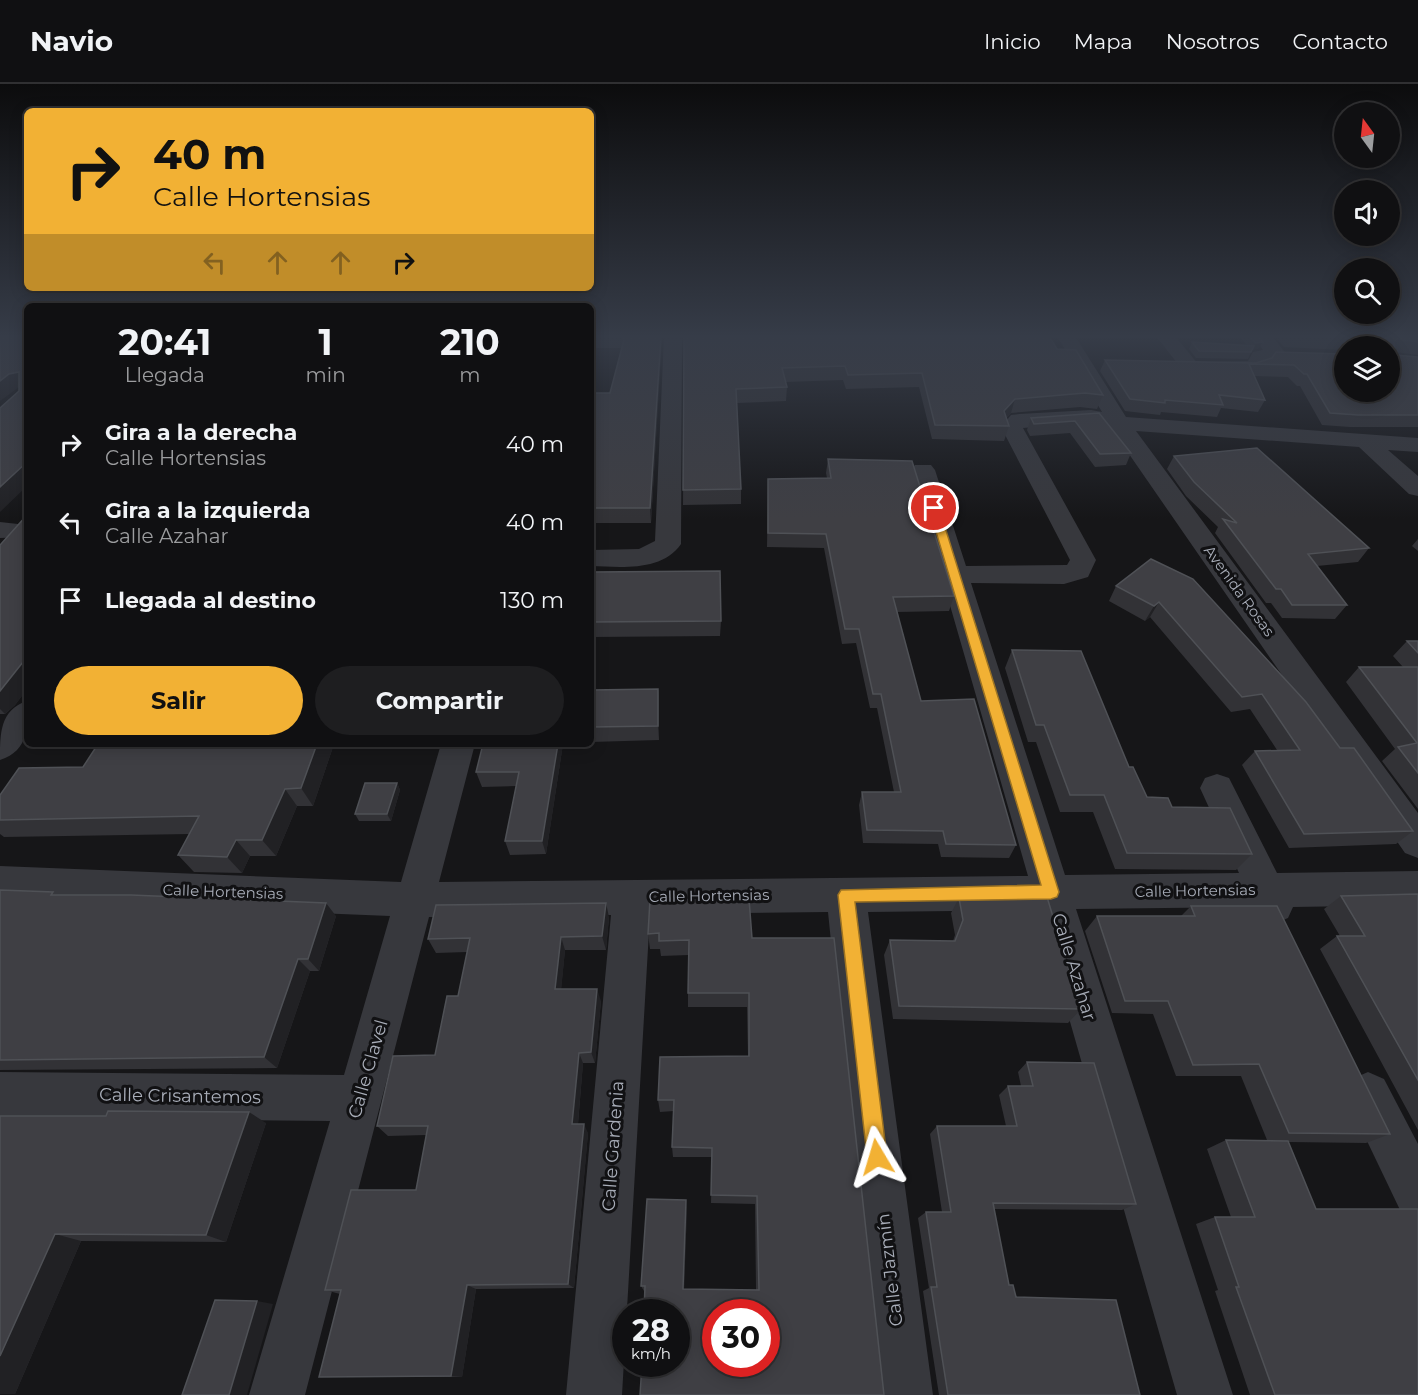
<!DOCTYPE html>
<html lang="es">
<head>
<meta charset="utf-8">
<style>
  body { margin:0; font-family:Montserrat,sans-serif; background:#1e1e20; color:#f1f3f6; height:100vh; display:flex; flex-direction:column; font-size:22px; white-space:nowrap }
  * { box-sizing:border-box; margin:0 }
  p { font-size:20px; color:#9c9d9f }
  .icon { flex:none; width:33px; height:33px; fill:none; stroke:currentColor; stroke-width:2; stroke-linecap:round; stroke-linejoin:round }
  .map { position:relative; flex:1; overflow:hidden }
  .drawer { position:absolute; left:24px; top:219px; width:570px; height:444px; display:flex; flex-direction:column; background:#101012; border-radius:9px; box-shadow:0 3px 15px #0003,0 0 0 2px #303032 }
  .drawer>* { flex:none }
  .guide { position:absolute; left:24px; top:24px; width:570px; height:183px; border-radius:9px; box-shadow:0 3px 15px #0003,0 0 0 2px #303032; background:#f2b134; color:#111; overflow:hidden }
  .needle { width:39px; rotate:345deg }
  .tools { position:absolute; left:1334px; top:18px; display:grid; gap:12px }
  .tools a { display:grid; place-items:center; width:66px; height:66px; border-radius:50%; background:#101012; box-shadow:0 3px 15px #0003,0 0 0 2px #303032; font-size:30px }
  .speed { position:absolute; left:612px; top:1215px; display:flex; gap:12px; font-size:30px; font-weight:700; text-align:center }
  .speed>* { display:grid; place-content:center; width:78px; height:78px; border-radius:50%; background:#101012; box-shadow:0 3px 15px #0003,0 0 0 2px #303032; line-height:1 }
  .speed small { font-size:15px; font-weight:400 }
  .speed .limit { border:9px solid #d22; background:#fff; color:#111 }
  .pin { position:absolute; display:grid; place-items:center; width:51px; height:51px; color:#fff; margin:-26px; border:3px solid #fff; border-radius:50%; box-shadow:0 2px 6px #0007 }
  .me { position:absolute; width:66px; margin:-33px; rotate:353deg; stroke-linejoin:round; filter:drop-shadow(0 0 4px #0008) }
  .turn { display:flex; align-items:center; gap:21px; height:126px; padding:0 30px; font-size:27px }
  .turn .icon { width:78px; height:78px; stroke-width:2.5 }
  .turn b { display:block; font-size:42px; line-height:51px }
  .lanes { display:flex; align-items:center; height:57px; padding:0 30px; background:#0003; justify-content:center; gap:30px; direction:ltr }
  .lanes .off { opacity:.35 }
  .eta { display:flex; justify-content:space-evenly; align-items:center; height:102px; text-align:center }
  .eta b { font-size:36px; font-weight:700; line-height:42px }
  .primary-button { display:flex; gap:12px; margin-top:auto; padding:12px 30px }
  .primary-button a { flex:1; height:69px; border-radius:36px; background:#f2b134; color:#111; font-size:24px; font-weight:700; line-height:69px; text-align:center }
  .primary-button a+a { background:#1e1e20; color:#f1f3f6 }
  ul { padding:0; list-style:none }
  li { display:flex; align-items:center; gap:18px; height:78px; padding:0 30px }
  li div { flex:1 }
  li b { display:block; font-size:22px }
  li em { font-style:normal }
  header { display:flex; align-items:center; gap:36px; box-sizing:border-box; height:84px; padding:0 30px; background:#101012; border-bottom:2px solid #303032 }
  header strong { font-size:28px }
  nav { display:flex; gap:33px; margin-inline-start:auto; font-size:21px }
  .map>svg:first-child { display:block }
</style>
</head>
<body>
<header>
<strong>Navio</strong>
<nav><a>Inicio</a><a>Mapa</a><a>Nosotros</a><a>Contacto</a></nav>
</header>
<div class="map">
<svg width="1418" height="1311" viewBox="0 0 1418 1311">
  <rect width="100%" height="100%" fill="#161618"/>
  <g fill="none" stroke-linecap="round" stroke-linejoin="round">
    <!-- minor -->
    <g fill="#37383d" fill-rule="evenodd">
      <path d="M664 252H682L681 460C662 488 620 483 591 482V466L639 465 655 457Z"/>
      <path d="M1057 252H1075L1126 333 1418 354V368L1388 366 1418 392V412L1409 410 1359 363 1136 347 1418 729V774L1405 769 1111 344 1091 338 1023 344 1096 476 1088 493 1064 500 971 499 1065 791 1239 789 1200 704 1205 694 1217 690 1229 694 1277 789 1418 787V821L1293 823 1288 834 1274 840 1260 834 1255 823 1076 825 1233 1311H1177L1038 826 868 828 933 1311H877L828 828 650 830 622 1311H566L611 831 429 833 305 1311H249L330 1037 0 1034V988L344 991 390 832 0 816V782L401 798 441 660H475L439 798 1028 792 911 386 915 381H931L935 386 966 482 1067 481 1070 476 1001 343 1011 331 1019 330 1091 326 1102 328Z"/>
      <path d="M1156 252H1175L1198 280 1195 284H1181Z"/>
      <path d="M1253 252H1272L1287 271 1284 275 1268 277 1265 284 1250 289 1208 286 1205 282 1208 278 1248 277 1253 268 1263 266Z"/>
      <path d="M0 438 27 441V453L0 454Z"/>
      <path d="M27 617C27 643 30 666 0 676 0 649 0 626 27 617Z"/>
      <path d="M1368 988 1384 995 1418 1060V1136L1401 1128 1345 1011 1352 995Z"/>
    </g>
  </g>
  <!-- wall -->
  <g fill="#323236">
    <path d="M591 252H662L651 439H592L591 461V309H610L621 264H591Z"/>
    <path d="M680 252H1049L1057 265 1103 311 1097 325 1080 323 1011 329 1006 334 1009 342 1004 357 932 355 919 303 846 305 843 296 785 298 787 303 786 317 737 319 741 405V420L683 421 684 252Z"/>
    <path d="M1243 252H1258L1259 264 1252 266 1248 275 1196 274 1189 265 1192 258 1247 261 1241 255Z"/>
    <path d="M1279 252H1418V271L1395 268V271L1418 273V343H1350L1322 341 1300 302H1297L1288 293 1254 292 1265 316 1258 328 1221 324 1217 333 1161 328 1160 331 1125 327 1100 287 1105 276 1256 279 1272 274 1276 268 1344 308 1389 262H1344V266L1284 263 1277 255Z"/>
    <path d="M1099 329 1131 369 1126 381 1095 383 1070 349 1030 352 1027 346 1031 334Z"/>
    <path d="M1174 372 1369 464 1358 478 1317 482 1347 521 1335 535 1282 534 1271 519H1266L1215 449 1218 443 1186 412 1167 385Z"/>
    <path d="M828 375 954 512 949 527 897 528 921 617 1016 761 1009 774 941 773 938 760 863 759 859 721 862 708H894L877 624H870L856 559 842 560 824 464 767 463 768 395 827 394 826 389Z"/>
    <path d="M27 431V605L15 621 5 630H0V461Z"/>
    <path d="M1418 455V467L1412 462Z"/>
    <path d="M1151 475 1340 664 1413 747 1396 760 1289 764 1242 681 1255 667 1277 666 1250 625 1231 628 1150 533 1145 537 1109 517 1116 502Z"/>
    <path d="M591 488 721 537 720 552 591 553Z"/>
    <path d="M1407 557H1418V725L1382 677 1395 665 1346 598 1359 583H1403L1393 572Z"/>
    <path d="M1012 566 1129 683 1147 713 1172 723 1252 770 1236 786 1115 785 1093 728H1060L1036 658H1028L1005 584Z"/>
    <path d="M658 605 659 620V656L591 658V606Z"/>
    <path d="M334 660 313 722H297L276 772H250L242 789 194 788 178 771 190 750 4 753 0 750V711L83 683Z"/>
    <path d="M483 660H563L546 770 510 771 505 757 516 702 482 703 476 688Z"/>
    <path d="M397 699 400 706 391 737H359L355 730Z"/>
    <path d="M0 806 58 811 336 832 319 887H310L277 984 0 986Z"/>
    <path d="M1418 810V1046L1320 865 1337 852H1340L1324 825 1341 812Z"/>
    <path d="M959 814 1081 925 1068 939 893 935 884 871 890 856 953 857 955 851 951 829Z"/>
    <path d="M650 816 752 854 884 1311 644 1207 641 1202 687 1124 684 1205 756 1206 755 1120 711 1119 712 1073H673L672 1063 674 1027 660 1028 658 1016 748 972 747 923H688V909L689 871 661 872 660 865H650L648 850Z"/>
    <path d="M1191 822 1390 1050 1366 1059 1288 1058 1316 1125 1418 1311H1250L1215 1207 1218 1206 1196 1140 1215 1133H1231L1207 1065 1226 1056H1267L1241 992H1176L1153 930 1112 929 1085 847 1097 832H1181Z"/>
    <path d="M609 833 606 866H565L561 905 601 917 595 979H583L578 1040 588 1049 574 1204 476 1205 462 1293H319L340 1210 325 1206 416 1106 426 1051 388 1052 377 1042 435 971 458 912 467 868 436 869 428 855Z"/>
    <path d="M1027 978 1136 1120 1122 1126 994 1125 1009 1201 1016 1213 1140 1311H939L923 1207 929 1204 918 1134 926 1128H942L930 1050 937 1042H1006L999 1011 1008 1002H1021L1018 988Z"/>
    <path d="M0 1032 266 1039 226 1158 81 1157 15 1310H0Z"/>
  </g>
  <!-- shaded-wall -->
  <g fill="#212124">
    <path d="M661 252H662L651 439 650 424Z"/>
    <path d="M1263 258 1259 264 1252 266 1256 259Z"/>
    <path d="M19 288 27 301 19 303 0 317V297L9 290Z"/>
    <path d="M1015 315 1011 329 999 342 1004 327Z"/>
    <path d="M27 378V402L0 428V403Z"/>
    <path d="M591 428 592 439 591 461Z"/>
    <path d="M1159 518 1150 533 1145 537 1154 522Z"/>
    <path d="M27 573V605L15 621 5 630 0 625V607Z"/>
    <path d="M658 605 659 620V656L658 642Z"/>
    <path d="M317 660H334L313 722 301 704Z"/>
    <path d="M558 660H563L546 770 542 757Z"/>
    <path d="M397 699 400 706 391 737 387 730Z"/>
    <path d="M285 705 297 722 276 772 262 756Z"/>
    <path d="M236 756 250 772 242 789 227 773Z"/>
    <path d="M326 819 336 832 319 887 308 875Z"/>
    <path d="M606 819 609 833 606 866 602 852Z"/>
    <path d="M561 853 565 866 560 918 555 905Z"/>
    <path d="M298 875 310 887 277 984 264 973Z"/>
    <path d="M597 905 601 917 595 979 591 968Z"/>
    <path d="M579 969 583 979 577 1050 572 1040Z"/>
    <path d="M249 1028 266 1039 226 1158 206 1151Z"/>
    <path d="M584 1040 588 1049 574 1204 568 1200Z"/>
    <path d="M686 1116 687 1124 684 1210 683 1205Z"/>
    <path d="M55 1150 81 1157 15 1310H0V1272Z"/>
    <path d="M467 1201 476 1205 462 1293 451 1292Z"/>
    <path d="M257 1217 273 1220 247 1311H229Z"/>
  </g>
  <!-- building -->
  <g fill="#3f3f44" stroke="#4f5156" stroke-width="1.5" fill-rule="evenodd">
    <path d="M7 252H27V378L0 403V324L19 307V288L9 290 0 297V253Z"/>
    <path d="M625 252H661L650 424H591V309H610Z"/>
    <path d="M684 252H1049L1057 265 1076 266 1103 311 1085 309 1015 315 1004 327 1009 342 935 341 922 289 848 291 845 282 782 284 787 303 736 305 741 405 683 406Z"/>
    <path d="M1248 252H1258L1263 258 1256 259Z"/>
    <path d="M1299 252H1418V258L1397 255 1394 257 1395 271 1418 273V331H1358L1330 329 1307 290H1304L1294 281 1249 280 1265 316 1219 311 1223 321 1165 316V319L1130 315 1105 276 1256 279 1272 274 1276 268 1344 270V308H1389V262H1352L1351 254Z"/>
    <path d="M1192 258 1254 262 1251 268 1199 267Z"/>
    <path d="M1099 329 1131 369 1100 370 1075 337 1034 340 1031 334Z"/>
    <path d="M1257 364 1369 464 1308 470 1347 521H1292L1281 505H1276L1223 435 1237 439 1194 398 1174 372Z"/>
    <path d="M828 375 912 377 954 512 893 513 921 617 974 615 1016 761 946 760 943 747 867 746 862 708H901L881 610H873L859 545H845L826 450 768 449V395L831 394Z"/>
    <path d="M27 431V573L0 607V461Z"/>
    <path d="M1151 475 1193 495 1306 618 1340 664H1354L1413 747 1304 750 1255 667 1300 666 1262 610 1242 613 1159 518 1154 522 1116 502Z"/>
    <path d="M720 487 721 537 591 538V488Z"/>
    <path d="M1407 557H1418V569Z"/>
    <path d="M1012 566 1081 567 1129 683H1133L1147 713 1168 714 1172 723 1230 724 1252 770 1127 769 1104 711H1070L1044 641H1036Z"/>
    <path d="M1359 583H1418V689L1398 663 1417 659Z"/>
    <path d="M658 605V642L591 643V606Z"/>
    <path d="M98 660H317L301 704 285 705 262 756H236L227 773 178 771 199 732 0 736V711L19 684 83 683Z"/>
    <path d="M483 660H558L542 757H505L519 688H476Z"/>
    <path d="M365 699H397L387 730H355Z"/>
    <path d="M0 806 53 808 51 811H131L326 819 308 875H298L264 973 0 976Z"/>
    <path d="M1418 810V996L1337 852H1365L1341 812Z"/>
    <path d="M1047 813 1081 925 899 922 890 856 955 857 963 836 959 814Z"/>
    <path d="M749 815 752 854H834L884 1311H640L642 1280H676V1228H644L645 1202H641L647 1115 686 1116 683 1205 759 1206 757 1112 711 1111 712 1064 672 1063 674 1016H658L660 973 749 972V909H688L689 856 659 857V849L648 850 650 816ZM716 1228H766V1280H716Z"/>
    <path d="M606 819 602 852 561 853 555 905H597L591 968 579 969 572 1040H584L568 1200 467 1201 451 1292 319 1293 341 1206H325L351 1106H416L428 1042H377L393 972 435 971 447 912H458L470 854 428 855 436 821Z"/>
    <path d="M1191 822H1277L1390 1050 1289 1049 1259 980 1193 981 1168 917H1125L1097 832H1195Z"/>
    <path d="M1027 978 1094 979 1136 1120 993 1119 1009 1201H1013L1016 1213 1116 1216 1140 1311H948L931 1203H937L926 1128H951L937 1042H1017L1008 1002H1033Z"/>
    <path d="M108 1027 249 1028 206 1151 55 1150 0 1272V1032H106Z"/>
    <path d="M1226 1056 1288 1057 1316 1125H1418V1311H1275L1236 1203H1239L1215 1133H1255Z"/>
    <path d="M215 1216 257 1217 229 1311H182Z"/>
  </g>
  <!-- sky -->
  <linearGradient id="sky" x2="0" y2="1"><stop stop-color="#0c0c0d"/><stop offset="0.58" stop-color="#363c48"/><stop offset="1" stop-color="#363c48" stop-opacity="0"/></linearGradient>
  <rect width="1418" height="435" fill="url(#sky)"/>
  <!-- route -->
  <path fill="#f2b134" stroke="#9d7322" stroke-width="1.5" d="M934 421 939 424 1059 808 1057 813 1051 815 855 818 887 1073 884 1080 877 1083 870 1080 867 1073 838 811 841 806 1041 801 929 424Z"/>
  <g text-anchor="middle" stroke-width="6" stroke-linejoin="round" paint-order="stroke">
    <!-- street labels -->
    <g font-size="15" fill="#a8adb8" stroke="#111113">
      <text transform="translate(1239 507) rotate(54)" y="5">Avenida Rosas</text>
      <text transform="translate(1195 807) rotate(-1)" y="5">Calle Hortensias</text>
      <text transform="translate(223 808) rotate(2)" y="5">Calle Hortensias</text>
      <text transform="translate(709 812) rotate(-1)" y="5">Calle Hortensias</text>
    </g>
    <!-- near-street labels -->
    <g font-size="18" fill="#a8adb8" stroke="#111113">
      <text transform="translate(1074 883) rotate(73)" y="6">Calle Azahar</text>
      <text transform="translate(368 985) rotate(-74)" y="6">Calle Clavel</text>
      <text transform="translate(180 1012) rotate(1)" y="6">Calle Crisantemos</text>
      <text transform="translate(613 1062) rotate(-86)" y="6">Calle Gardenia</text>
      <text transform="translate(890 1186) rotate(-97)" y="6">Calle Jazmín</text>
    </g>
  </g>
</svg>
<div class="tools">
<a><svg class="needle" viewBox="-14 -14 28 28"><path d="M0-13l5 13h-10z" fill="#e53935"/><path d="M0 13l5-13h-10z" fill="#9c9d9f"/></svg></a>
<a><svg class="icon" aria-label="sound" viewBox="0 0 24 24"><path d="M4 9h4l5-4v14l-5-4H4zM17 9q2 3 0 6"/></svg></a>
<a><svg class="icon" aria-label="search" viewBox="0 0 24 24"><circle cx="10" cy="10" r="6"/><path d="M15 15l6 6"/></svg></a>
<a><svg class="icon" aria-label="layers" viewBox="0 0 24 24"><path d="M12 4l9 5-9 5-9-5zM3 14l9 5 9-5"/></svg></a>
</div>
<div class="speed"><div>28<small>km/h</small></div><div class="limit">30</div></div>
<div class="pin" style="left:934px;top:424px;background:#d93025"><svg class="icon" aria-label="arrive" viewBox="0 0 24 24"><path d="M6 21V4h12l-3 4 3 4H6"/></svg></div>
<svg class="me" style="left:877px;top:1073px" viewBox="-20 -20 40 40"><path d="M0-17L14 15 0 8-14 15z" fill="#f2b134" stroke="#fff" stroke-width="4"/></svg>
<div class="guide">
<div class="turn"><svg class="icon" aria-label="right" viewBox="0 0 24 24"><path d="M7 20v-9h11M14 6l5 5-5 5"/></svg><div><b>40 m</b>Calle Hortensias</div></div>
<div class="lanes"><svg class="icon off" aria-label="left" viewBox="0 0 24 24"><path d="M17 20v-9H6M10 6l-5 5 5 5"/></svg><svg class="icon off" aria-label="ahead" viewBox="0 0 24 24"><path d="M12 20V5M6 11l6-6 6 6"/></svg><svg class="icon off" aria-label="ahead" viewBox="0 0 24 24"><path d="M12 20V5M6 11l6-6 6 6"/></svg><svg class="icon" aria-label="right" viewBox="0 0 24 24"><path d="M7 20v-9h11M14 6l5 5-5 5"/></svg></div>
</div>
<section class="drawer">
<div class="eta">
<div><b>20:41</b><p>Llegada</p></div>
<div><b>1</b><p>min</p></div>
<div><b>210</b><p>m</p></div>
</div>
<ul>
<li><svg class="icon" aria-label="right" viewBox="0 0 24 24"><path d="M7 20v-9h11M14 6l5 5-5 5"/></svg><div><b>Gira a la derecha</b><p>Calle Hortensias</p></div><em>40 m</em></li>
<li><svg class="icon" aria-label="left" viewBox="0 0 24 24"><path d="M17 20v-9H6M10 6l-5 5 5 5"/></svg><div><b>Gira a la izquierda</b><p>Calle Azahar</p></div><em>40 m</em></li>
<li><svg class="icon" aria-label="arrive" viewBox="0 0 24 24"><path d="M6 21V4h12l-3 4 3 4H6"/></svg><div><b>Llegada al destino</b></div><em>130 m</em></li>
</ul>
<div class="primary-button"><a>Salir</a><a>Compartir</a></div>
</section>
</div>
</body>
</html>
